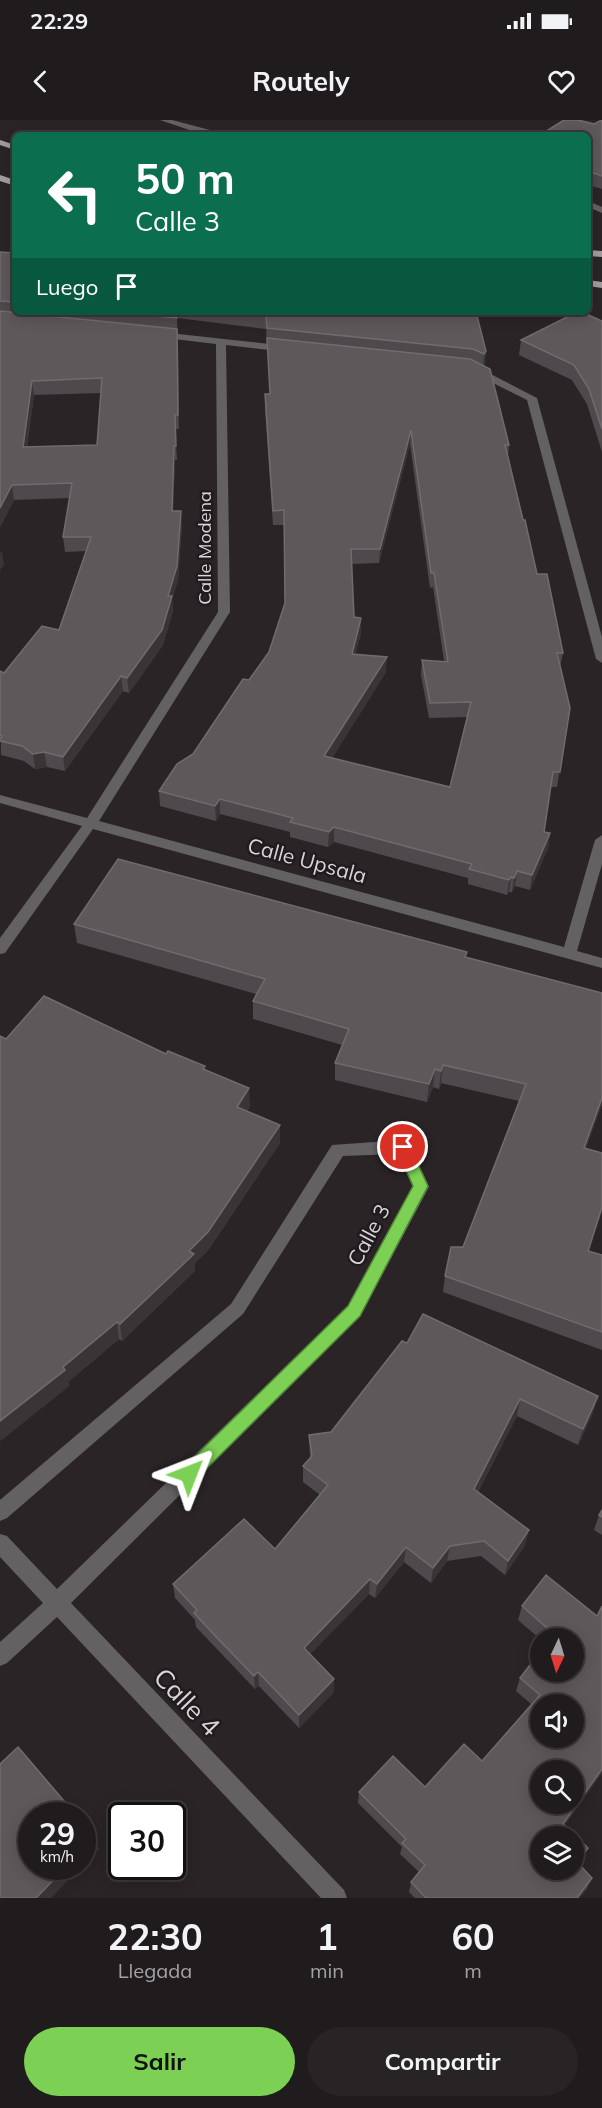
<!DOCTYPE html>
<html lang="es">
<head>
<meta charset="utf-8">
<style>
  body { margin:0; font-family:Mulish,sans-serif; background:#282426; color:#f1f3f6; height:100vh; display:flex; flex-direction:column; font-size:22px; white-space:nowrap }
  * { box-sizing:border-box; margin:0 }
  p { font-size:20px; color:#a2a1a4 }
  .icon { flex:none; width:33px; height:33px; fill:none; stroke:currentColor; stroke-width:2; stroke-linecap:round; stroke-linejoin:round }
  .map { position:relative; height:1778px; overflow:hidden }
  .drawer { display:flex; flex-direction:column; background:#201b1d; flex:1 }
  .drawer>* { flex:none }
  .hud { position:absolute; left:12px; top:12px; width:579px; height:183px; border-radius:9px; box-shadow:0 3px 15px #0003,0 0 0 2px #3d393b; background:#0b6e4f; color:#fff; overflow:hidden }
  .needle { width:39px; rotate:184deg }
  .controls { position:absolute; left:530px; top:1508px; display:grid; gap:12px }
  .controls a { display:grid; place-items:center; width:54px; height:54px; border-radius:50%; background:#201b1d; box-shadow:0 3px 15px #0003,0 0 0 2px #3d393b; font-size:30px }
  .speed { position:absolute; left:18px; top:1682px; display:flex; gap:12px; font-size:30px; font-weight:700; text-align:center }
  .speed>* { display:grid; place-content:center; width:78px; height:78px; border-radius:50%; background:#201b1d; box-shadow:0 3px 15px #0003,0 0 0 2px #3d393b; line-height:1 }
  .speed small { font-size:15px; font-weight:400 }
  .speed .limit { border:3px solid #111; border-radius:9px; background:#fff; color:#111 }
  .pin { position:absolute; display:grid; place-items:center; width:51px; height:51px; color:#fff; margin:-26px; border:3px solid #fff; border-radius:50%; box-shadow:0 2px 6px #0007 }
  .me { position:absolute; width:66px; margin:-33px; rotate:45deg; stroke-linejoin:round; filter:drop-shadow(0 0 4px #0008) }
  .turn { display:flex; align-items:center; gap:21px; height:126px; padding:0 24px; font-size:27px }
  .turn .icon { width:78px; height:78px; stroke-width:2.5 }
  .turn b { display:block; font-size:42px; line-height:51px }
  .then { display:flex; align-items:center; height:57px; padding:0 24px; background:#0003; gap:12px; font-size:22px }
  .eta { display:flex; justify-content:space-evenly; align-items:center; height:102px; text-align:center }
  .eta b { font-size:36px; font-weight:700; line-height:42px }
  .cta { display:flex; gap:12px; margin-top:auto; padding:12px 24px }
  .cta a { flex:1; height:69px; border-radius:36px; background:#7cd154; color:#111; font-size:24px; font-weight:700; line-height:69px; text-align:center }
  .cta a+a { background:#282426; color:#f1f3f6 }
  .status { display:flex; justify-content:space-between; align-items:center; height:42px; padding:0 30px; background:#201b1d; direction:ltr }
  .status svg { height:16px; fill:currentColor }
  header { display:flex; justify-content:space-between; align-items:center; height:78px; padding:0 24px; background:#201b1d; font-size:27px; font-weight:700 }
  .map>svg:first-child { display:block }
</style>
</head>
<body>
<div class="status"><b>22:29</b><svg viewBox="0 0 49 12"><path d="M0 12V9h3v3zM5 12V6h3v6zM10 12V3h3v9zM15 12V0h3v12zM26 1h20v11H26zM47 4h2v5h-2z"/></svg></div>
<header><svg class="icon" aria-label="back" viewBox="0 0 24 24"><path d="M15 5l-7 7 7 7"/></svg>Routely<svg class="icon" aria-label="heart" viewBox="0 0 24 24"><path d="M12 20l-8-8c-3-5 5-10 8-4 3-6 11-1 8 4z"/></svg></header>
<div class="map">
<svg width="602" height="1778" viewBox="0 0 602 1778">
  <rect width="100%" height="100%" fill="#2a2427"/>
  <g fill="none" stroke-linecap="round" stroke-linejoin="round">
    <!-- minor -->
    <g fill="#646163" fill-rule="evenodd">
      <path d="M160 0H172L229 15H204Z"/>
      <path d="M588 81 602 87V93L588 87Z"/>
      <path d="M160 212 288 226 293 229 288 232 226 225 230 492 99 701 564 827 595 720 602 715V744L577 831 602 838V848L93 709 5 833 0 834V818L82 706 0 683V675L87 698 218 492 216 224 157 217 155 215Z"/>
      <path d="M471 248H479L537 278 602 517V543L596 539 527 280 471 252Z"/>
      <path d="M403 1020 409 1022 429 1067 360 1196 71 1483 344 1770 347 1778H321L57 1497 7 1543 0 1546V1522L43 1483 0 1437V1414L7 1416 57 1469 348 1186 413 1067 398 1034 343 1036 243 1194 7 1398 0 1401V1380L231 1184 332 1025Z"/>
    </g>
    <!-- primary -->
    <g fill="#a39d9f" fill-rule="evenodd">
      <path d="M0 20 15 25V30L0 25Z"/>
      <path d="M0 55 15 60V66L0 61Z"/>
      <path d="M588 130 602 131V137L588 136Z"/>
      <path d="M588 160 602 162V168L588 166Z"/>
    </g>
  </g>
  <!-- wall -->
  <g fill="#4e494c" fill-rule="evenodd">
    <path d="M602 0V69L588 65V15L594 4Z"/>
    <path d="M0 132 15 133V192H476L486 231 484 246 509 325 508 336 537 454 563 533 560 547 570 588 557 667H551L544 712 550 713 548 728 530 770 515 766 512 772H509L507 775 468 764V758L334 722 328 727 290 717V712L220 694 216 701 160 686 159 671 193 634 249 560 269 532 285 483 284 405H273L265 288V274H270L266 209 177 198 178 222 179 309H175L177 340H175L173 391 182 405 178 460 172 479 173 491 163 525 129 573 123 571 65 651 47 647 35 649 24 641 1 635 0 551 4 553 59 510 86 431 65 432 63 417 70 378 14 380 0 407ZM101 273 97 325 27 327 34 275ZM410 324 430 468 433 467 444 541 422 540 421 555 429 598 467 597 450 667 332 638 386 552 355 535 361 513V498L354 497 352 444 379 443Z"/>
    <path d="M602 201V332L587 284 572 260 519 235 521 220Z"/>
    <path d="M74 804 467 837 602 984 586 1028 602 1033V1090L589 1131 602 1135V1230L443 1172 445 1156 463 1127 519 981 441 963 439 969 433 967 427 982 335 960V943L342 925 253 899V881L256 874 77 823Z"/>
    <path d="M6 919 166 934 205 946V950L250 986 247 991 280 1005V1023L209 1129 195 1143V1151L122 1221 119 1219 68 1262 69 1266 0 1321Z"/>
    <path d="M402 1221 593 1293 578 1325 517 1296 478 1372 525 1425 505 1455 481 1436 447 1441 431 1463 404 1442 375 1478 369 1474 310 1534 334 1559V1572L299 1608 259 1566 255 1569 196 1507 195 1500 175 1478 173 1464 275 1429 320 1375 303 1362V1346L310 1338 309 1315 331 1312Z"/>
    <path d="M602 1390V1415L594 1410 599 1395Z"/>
    <path d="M522 1486 597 1496 565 1705 588 1728 583 1739 579 1744 587 1769 579 1778H415L409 1772 411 1762 419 1752 400 1734 402 1727 358 1683 359 1672 425 1667 482 1641 531 1584 516 1571 520 1558 573 1518 540 1519 518 1500Z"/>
  </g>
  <!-- shaded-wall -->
  <g fill="#3a3437">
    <path d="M177 209 178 222 179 309 178 295Z"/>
    <path d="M486 231 485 244 483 248 484 234Z"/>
    <path d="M32 261 34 275 25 342 23 327Z"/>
    <path d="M411 310 410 324 379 443 380 429Z"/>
    <path d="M174 326 175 340 173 405 172 391Z"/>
    <path d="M12 365 14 380 0 407V388Z"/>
    <path d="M181 391 182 405 178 460 172 480 173 491 163 525 129 573 127 558 168 476Z"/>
    <path d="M2 431 4 445 0 450V433Z"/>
    <path d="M361 498V513L351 549 352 534Z"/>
    <path d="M387 537 386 552 324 651V636Z"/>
    <path d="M121 556 123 571 65 651 63 637Z"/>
    <path d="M44 632 47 647 35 649 33 634Z"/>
    <path d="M220 679V694L216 701 215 686Z"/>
    <path d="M334 707V722L328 727 329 712Z"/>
    <path d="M550 713 548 728 530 770 532 755Z"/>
    <path d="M517 751 515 766 512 772 514 758Z"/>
    <path d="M511 757 509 772 507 775 509 760Z"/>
    <path d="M443 945 441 963 439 969 441 951Z"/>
    <path d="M435 949 433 967 427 982 429 964Z"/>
    <path d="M249 968 250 986 237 1004V987Z"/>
    <path d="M602 978V984L580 1045 584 1028Z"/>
    <path d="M280 1005V1023L209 1129 195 1143V1151L122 1221 120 1204Z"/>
    <path d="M602 1087V1090L584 1148 588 1131Z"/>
    <path d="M117 1202 119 1219 68 1262 69 1266 0 1321V1301L63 1247Z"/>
    <path d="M598 1276 593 1293 578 1325 583 1309Z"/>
    <path d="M520 1279 517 1296 471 1385 474 1369Z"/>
    <path d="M529 1410 525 1425 505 1455 508 1441Z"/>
    <path d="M450 1426 447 1441 431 1463 433 1448Z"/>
    <path d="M406 1427 404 1442 375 1478 377 1464Z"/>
    <path d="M370 1459 369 1474 304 1541V1528Z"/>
    <path d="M258 1552 259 1566 255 1569 254 1556Z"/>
    <path d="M334 1559V1572L299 1608V1595Z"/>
    <path d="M602 1649V1653L558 1715 563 1704Z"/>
    <path d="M95 1718 99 1729 82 1746V1731Z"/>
    <path d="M588 1728 583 1739 572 1753 577 1742Z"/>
    <path d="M67 1746H82L51 1778H36Z"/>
    <path d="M592 1758 587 1769 579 1778H577Z"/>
  </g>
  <!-- building -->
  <g fill="#5d585a" stroke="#716b6e" stroke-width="1.5" fill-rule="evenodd">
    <path d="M564 0H578L594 4 602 0V56L588 51V15H540Z"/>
    <path d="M0 132 15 133V182L0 181Z"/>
    <path d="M0 191 177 209 178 295H175L176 326H174L172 391H181L177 446 168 476H172L162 510 127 558 121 556 63 637 44 632 33 634 22 626 0 621V618L2 616 0 615V551L4 553 42 506 59 510 91 417H63L72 363 12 365 0 388ZM102 258 97 325 23 327 32 261Z"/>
    <path d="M112 192H176L177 198Z"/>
    <path d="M239 192H476L486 231 484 234 473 229 267 208 266 195Z"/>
    <path d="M577 192H582L602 201V309L589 269 574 245 521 220Z"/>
    <path d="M267 218 470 239 490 249 509 325H505L523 400H525L537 454H547L563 533H557L570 588 560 652H553L544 712 550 713 532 755 517 751 514 758 511 757 509 760 469 749 472 744 334 707 329 712 290 702 293 698 220 679 215 686 159 671 177 644 193 634 243 559 249 560 269 532 285 483 284 390 273 391 265 274H270ZM411 310 431 453H434L448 542 422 540 430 583 471 582 450 667 324 636 387 537 352 534 361 498 354 497 351 429H380Z"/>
    <path d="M118 739 467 832 465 837 602 873V978L584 1028 602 1033V1087L588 1131 602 1135V1212L445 1156 451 1127H463L526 964 443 945 441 951 435 949 429 964 335 943 349 909 253 881 265 859 74 804Z"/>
    <path d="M44 876 166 934 168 931 205 946 203 949 249 968 237 987 280 1005 208 1112 189 1131 194 1134 120 1204 117 1202 63 1247 65 1250 0 1301V916L6 919Z"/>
    <path d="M423 1194 598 1276 583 1309 520 1279 474 1369 529 1410 508 1441 484 1421 450 1426 433 1448 406 1427 377 1464 370 1459 304 1528 334 1559 299 1595 258 1552 254 1556 220 1521 194 1493 197 1490 173 1464 244 1399 275 1429 328 1365 303 1346 312 1336 309 1315 331 1312 402 1221 407 1223Z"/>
    <path d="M602 1390V1397L599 1395Z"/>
    <path d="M546 1455 597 1496 602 1486V1649L563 1704 588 1728 577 1742 592 1758 577 1778H426L411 1762 425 1745 402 1723 406 1719 359 1672 393 1636 425 1667 464 1624 482 1641 540 1575 520 1558 540 1532V1551H573V1518H551L554 1514 522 1486ZM540 1584H573V1617H540ZM540 1650H573V1683H540ZM540 1716H573V1749H540Z"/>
    <path d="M18 1627 76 1695H32V1746H67L36 1778H0V1644Z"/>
    <path d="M82 1703 95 1718 82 1731Z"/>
  </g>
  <!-- route -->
  <path fill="#7cd154" stroke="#518837" stroke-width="1.5" d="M403 1021 408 1023 428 1066 360 1196 195 1360 189 1362 183 1360 180 1354 183 1348 348 1186 413 1066 396 1027 398 1023Z"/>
  <g text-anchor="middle" stroke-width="5" stroke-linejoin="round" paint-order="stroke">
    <!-- far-street labels -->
    <g font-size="18" fill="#d9d5d7" stroke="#201b1e">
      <text transform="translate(205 428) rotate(-90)" y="6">Calle Modena</text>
    </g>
    <!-- street labels -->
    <g font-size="21" fill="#d9d5d7" stroke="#201b1e">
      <text transform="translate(307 741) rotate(15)" y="7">Calle Upsala</text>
      <text transform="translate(369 1115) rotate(-62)" y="7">Calle 3</text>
    </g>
    <!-- near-street labels -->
    <g font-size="26" fill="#d9d5d7" stroke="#201b1e">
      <text transform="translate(187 1582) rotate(46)" y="9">Calle 4</text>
    </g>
  </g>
</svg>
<div class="controls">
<a><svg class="needle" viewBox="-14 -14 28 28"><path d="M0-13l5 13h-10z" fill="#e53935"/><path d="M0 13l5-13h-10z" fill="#a2a1a4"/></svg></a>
<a><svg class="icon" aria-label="sound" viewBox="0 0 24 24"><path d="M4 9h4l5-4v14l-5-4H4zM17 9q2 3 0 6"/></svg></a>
<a><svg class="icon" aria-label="search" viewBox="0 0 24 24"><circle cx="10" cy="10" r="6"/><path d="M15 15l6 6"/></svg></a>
<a><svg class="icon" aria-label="layers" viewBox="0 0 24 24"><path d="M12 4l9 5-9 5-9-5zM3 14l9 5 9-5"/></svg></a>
</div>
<div class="speed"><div>29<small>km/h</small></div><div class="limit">30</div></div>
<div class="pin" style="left:403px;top:1027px;background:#d93025"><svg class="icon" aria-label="arrive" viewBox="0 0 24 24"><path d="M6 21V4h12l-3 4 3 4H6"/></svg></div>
<svg class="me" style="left:189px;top:1354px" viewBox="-20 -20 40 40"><path d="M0-17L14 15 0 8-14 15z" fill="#7cd154" stroke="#fff" stroke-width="4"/></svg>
<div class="hud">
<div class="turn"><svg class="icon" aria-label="left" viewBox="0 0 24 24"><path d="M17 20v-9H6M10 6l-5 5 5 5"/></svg><div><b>50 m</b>Calle 3</div></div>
<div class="then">Luego<svg class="icon" aria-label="arrive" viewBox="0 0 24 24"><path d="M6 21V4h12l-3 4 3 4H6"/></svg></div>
</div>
</div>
<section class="drawer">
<div class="eta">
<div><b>22:30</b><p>Llegada</p></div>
<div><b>1</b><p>min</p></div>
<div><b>60</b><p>m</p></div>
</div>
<div class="cta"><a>Salir</a><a>Compartir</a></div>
</section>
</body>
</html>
